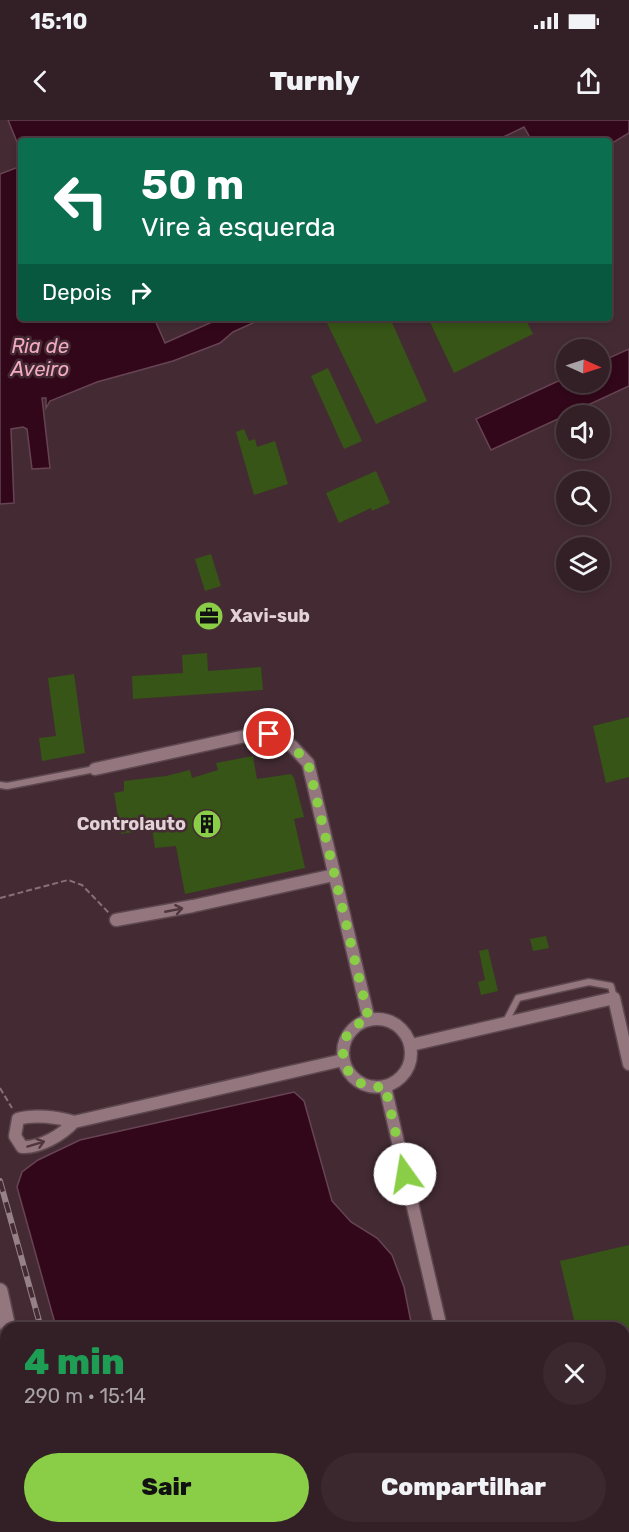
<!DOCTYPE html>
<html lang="pt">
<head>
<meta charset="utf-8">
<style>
  body { margin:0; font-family:Rubik,sans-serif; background:#3b282e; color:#f1f3f6; height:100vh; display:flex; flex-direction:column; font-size:22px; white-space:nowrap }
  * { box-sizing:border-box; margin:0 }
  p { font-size:20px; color:#a9a3a7 }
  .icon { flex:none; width:33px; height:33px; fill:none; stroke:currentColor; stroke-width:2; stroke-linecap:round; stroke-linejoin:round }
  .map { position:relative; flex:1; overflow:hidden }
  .side { position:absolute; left:0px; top:1202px; width:630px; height:212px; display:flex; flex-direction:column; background:#332026; border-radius:18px 18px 0 0; box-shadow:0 3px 9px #0003,0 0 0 2px #4e3e43 }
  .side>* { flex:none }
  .banner { position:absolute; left:18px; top:18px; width:594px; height:183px; border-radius:6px; box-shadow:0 3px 9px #0003,0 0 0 2px #4e3e43; background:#0b6e4f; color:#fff; overflow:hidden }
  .needle { width:39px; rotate:93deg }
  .controls { position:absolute; left:556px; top:219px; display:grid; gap:12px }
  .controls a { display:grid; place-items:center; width:54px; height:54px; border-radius:50%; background:#332026; box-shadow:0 3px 9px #0003,0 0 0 2px #4e3e43; font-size:30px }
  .pin { position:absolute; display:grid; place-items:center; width:51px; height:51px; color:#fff; margin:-26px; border:3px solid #fff; border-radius:50%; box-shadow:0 2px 6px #0007 }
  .me { position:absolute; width:66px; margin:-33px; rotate:347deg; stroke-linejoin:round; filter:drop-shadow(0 0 4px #0008) }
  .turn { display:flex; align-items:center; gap:21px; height:126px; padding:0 24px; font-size:27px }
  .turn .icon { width:78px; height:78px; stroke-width:2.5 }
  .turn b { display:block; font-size:42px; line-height:51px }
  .then { display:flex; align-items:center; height:57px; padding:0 24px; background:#0003; gap:12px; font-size:22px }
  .round { display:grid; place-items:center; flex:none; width:63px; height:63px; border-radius:32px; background:#3b282e }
  .overview { display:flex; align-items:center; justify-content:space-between; height:102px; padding:0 24px }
  h1 { font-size:36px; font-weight:800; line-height:45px; color:#1e9e55 }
  .action { display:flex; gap:12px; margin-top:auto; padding:12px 24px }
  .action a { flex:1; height:69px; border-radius:36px; background:#8ace47; color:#111; font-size:24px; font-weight:800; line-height:69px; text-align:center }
  .action a+a { background:#3b282e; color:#f1f3f6 }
  .status { display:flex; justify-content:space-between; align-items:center; height:42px; padding:0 30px; background:#332026; direction:ltr }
  .status svg { height:16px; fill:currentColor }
  header { display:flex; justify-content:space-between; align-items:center; height:78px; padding:0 24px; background:#332026; font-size:27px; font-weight:800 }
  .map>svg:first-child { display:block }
</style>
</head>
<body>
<div class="status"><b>15:10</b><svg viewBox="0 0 49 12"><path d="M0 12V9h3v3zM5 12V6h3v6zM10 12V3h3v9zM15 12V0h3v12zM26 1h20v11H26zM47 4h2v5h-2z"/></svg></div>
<header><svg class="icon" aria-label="back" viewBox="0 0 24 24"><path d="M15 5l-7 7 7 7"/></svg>Turnly<svg class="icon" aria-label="share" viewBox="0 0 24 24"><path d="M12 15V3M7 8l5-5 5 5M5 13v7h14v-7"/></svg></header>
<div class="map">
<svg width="629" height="1412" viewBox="0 0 629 1412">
  <rect width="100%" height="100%" fill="#442b33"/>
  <!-- green -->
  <path fill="#873958" d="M0 1327 6 1353V1406L0 1380Z"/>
  <!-- water -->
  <g fill="#32071a" stroke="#674453" stroke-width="1.5">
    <path d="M8 0H629V13L609 25V21H532L524 7 495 21 38 20 21 21V25L17 22Z"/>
    <path d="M21 46V198H154L165 223 221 198H264L233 212 220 223 173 241 97 262 50 281 46 288V278H42L50 348 32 349 27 309 23 307 11 309 14 383 0 384V54Z"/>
    <path d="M629 229V266L491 330 476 299 567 257V262H600V242Z"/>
    <path d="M294 972 304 981 332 1081 351 1102 377 1118 392 1135 404 1167 412 1207H56L17 1067 22 1052 38 1040 80 1020Z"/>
    <path d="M102 1407H459L460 1412H104Z"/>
  </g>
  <!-- building -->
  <g fill="#365516">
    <path d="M338 198H390L427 281 376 304 327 203Z"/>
    <path d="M428 198H525L533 214 454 253Z"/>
    <path d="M328 248 362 321 344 329 311 256Z"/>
    <path d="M244 309 249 321 255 319 257 327 275 321 288 364 254 375 236 312Z"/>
    <path d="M376 351 390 383 372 391 371 388 339 403 326 373Z"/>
    <path d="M211 434 221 466 205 471 195 439Z"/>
    <path d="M207 533 208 551 261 547 263 570 133 579 132 556 183 553 182 535Z"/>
    <path d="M74 554 85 633 42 641 39 618 56 616 48 558Z"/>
    <path d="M629 597V657L606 663 593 606Z"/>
    <path d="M253 636 257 659 291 654 294 658 304 697 294 699 305 748 185 774 176 726 155 728 152 709 121 714 114 673 124 671V661L166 656 190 650 192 658 218 650 216 643Z"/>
    <path d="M546 816 549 828 533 831 530 819Z"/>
    <path d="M488 829 498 871 481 875 478 862 485 860 479 831Z"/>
    <path d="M629 1125V1208H576L560 1141Z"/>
  </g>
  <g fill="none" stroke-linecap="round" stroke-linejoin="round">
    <!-- service casing -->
    <g stroke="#5e4850" stroke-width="9">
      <g id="service">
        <path d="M0 665 7 666 95 649"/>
        <path d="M505 903 518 878 589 862 611 866 614 878"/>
      </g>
    </g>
    <!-- minor casing -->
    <g stroke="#5e4850" stroke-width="15">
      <g id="minor">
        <path d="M95 649 250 615 269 614 292 626 308 643 369 900"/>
        <path d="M116 800 193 786 334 755"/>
        <circle cx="377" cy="933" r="34"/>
        <path d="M411 925 614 878 629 944"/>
        <path d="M385 966 441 1208"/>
        <path d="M74 1002C62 1015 40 1028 22 1027L15 1016 18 999C34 994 58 997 74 1002L343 940"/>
        <path d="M488 1407 489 1412"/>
      </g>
    </g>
    <!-- tertiary casing -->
    <g stroke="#5e4850" stroke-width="18">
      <g id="tertiary">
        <path d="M0 1171 8 1208"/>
        <path d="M53 1407 54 1412"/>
      </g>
    </g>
    <!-- motorway casing -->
    <g stroke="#5e4850" stroke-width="21">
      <g id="motorway">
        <path d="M0 1299 6 1325"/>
        <path d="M24 1407 25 1412"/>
      </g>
    </g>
    <!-- path -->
    <g stroke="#867177" stroke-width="2" stroke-dasharray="6 3" stroke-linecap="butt">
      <path d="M278 198V199"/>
      <path d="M0 778 68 760 82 765 109 793"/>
      <path d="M0 968 12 988"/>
    </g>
    <!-- service -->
    <use href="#service" stroke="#94767f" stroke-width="6"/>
    <!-- minor -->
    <use href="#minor" stroke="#94767f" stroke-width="12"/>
    <!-- tertiary -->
    <use href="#tertiary" stroke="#94767f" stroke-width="15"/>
    <!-- motorway -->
    <use href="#motorway" stroke="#cb7b97" stroke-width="18"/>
    <!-- rail casing -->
    <g stroke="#958187" stroke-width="6">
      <g id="rail">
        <path d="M0 1061 41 1208"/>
        <path d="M91 1407 92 1412"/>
      </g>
    </g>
    <!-- rail -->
    <use href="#rail" stroke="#442b33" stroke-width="4" stroke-dasharray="11" stroke-linecap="butt"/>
  </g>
  <!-- one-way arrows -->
  <defs><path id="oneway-shaft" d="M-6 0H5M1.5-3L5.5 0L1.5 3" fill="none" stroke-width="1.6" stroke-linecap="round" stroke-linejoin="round" transform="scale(1.5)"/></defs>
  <g stroke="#50363e">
    <use href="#oneway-shaft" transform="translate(174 790) rotate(-11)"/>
    <use href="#oneway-shaft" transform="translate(36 1024) rotate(-17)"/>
  </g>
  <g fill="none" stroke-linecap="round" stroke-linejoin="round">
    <!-- route -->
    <path stroke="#8ace47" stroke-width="10" stroke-dasharray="0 18" d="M269 614 292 626 308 643 369 900C326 909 340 976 385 966L405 1054"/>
  </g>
  <!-- icons -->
  <defs>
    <g id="office-disc" transform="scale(1.5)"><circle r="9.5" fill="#8ace47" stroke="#442b33"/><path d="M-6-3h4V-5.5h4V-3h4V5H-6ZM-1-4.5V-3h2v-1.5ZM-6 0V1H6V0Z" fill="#111"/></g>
    <g id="building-disc" transform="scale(1.5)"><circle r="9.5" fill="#8ace47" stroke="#442b33"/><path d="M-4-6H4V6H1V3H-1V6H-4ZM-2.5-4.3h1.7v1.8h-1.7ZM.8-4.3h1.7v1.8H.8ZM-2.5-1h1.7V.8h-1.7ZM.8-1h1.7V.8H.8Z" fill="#111"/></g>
  </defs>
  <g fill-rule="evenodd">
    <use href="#office-disc" x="209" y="496"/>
    <use href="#building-disc" x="207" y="704"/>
  </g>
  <g text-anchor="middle" stroke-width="5" stroke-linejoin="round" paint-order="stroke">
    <!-- poi labels -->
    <g font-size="18" font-weight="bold" fill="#e2d2d7" stroke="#442b33" text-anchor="start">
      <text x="230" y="502">Xavi-sub</text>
      <text x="186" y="710" text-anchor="end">Controlauto</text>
    </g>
    <!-- water labels -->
    <g font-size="20" font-style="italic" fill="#f2a9c1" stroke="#442b33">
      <text x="40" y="233">Ria de<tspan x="40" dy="23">Aveiro</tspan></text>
    </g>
  </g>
</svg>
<div class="controls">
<a><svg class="needle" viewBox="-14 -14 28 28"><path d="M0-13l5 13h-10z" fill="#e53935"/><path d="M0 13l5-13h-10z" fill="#a9a3a7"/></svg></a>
<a><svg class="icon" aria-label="sound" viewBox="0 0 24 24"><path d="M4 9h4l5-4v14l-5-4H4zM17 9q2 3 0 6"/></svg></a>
<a><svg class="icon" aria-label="search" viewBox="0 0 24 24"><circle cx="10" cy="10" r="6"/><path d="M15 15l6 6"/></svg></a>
<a><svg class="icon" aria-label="layers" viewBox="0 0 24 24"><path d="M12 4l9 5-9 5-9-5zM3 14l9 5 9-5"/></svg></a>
</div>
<div class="pin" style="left:269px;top:614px;background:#d93025"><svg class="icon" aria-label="arrive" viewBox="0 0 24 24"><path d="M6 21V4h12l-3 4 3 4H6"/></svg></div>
<svg class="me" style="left:405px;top:1054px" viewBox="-20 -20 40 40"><circle r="19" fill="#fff"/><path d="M0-13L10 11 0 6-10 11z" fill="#8ace47"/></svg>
<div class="banner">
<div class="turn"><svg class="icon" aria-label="left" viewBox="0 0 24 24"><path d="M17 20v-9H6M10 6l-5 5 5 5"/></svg><div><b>50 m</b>Vire à esquerda</div></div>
<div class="then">Depois<svg class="icon" aria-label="right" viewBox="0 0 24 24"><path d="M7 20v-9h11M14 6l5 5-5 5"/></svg></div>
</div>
<section class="side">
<div class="overview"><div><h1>4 min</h1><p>290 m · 15:14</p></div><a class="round"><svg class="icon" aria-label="close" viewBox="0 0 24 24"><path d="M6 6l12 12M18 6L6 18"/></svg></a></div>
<div class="action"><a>Sair</a><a>Compartilhar</a></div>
</section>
</div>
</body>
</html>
